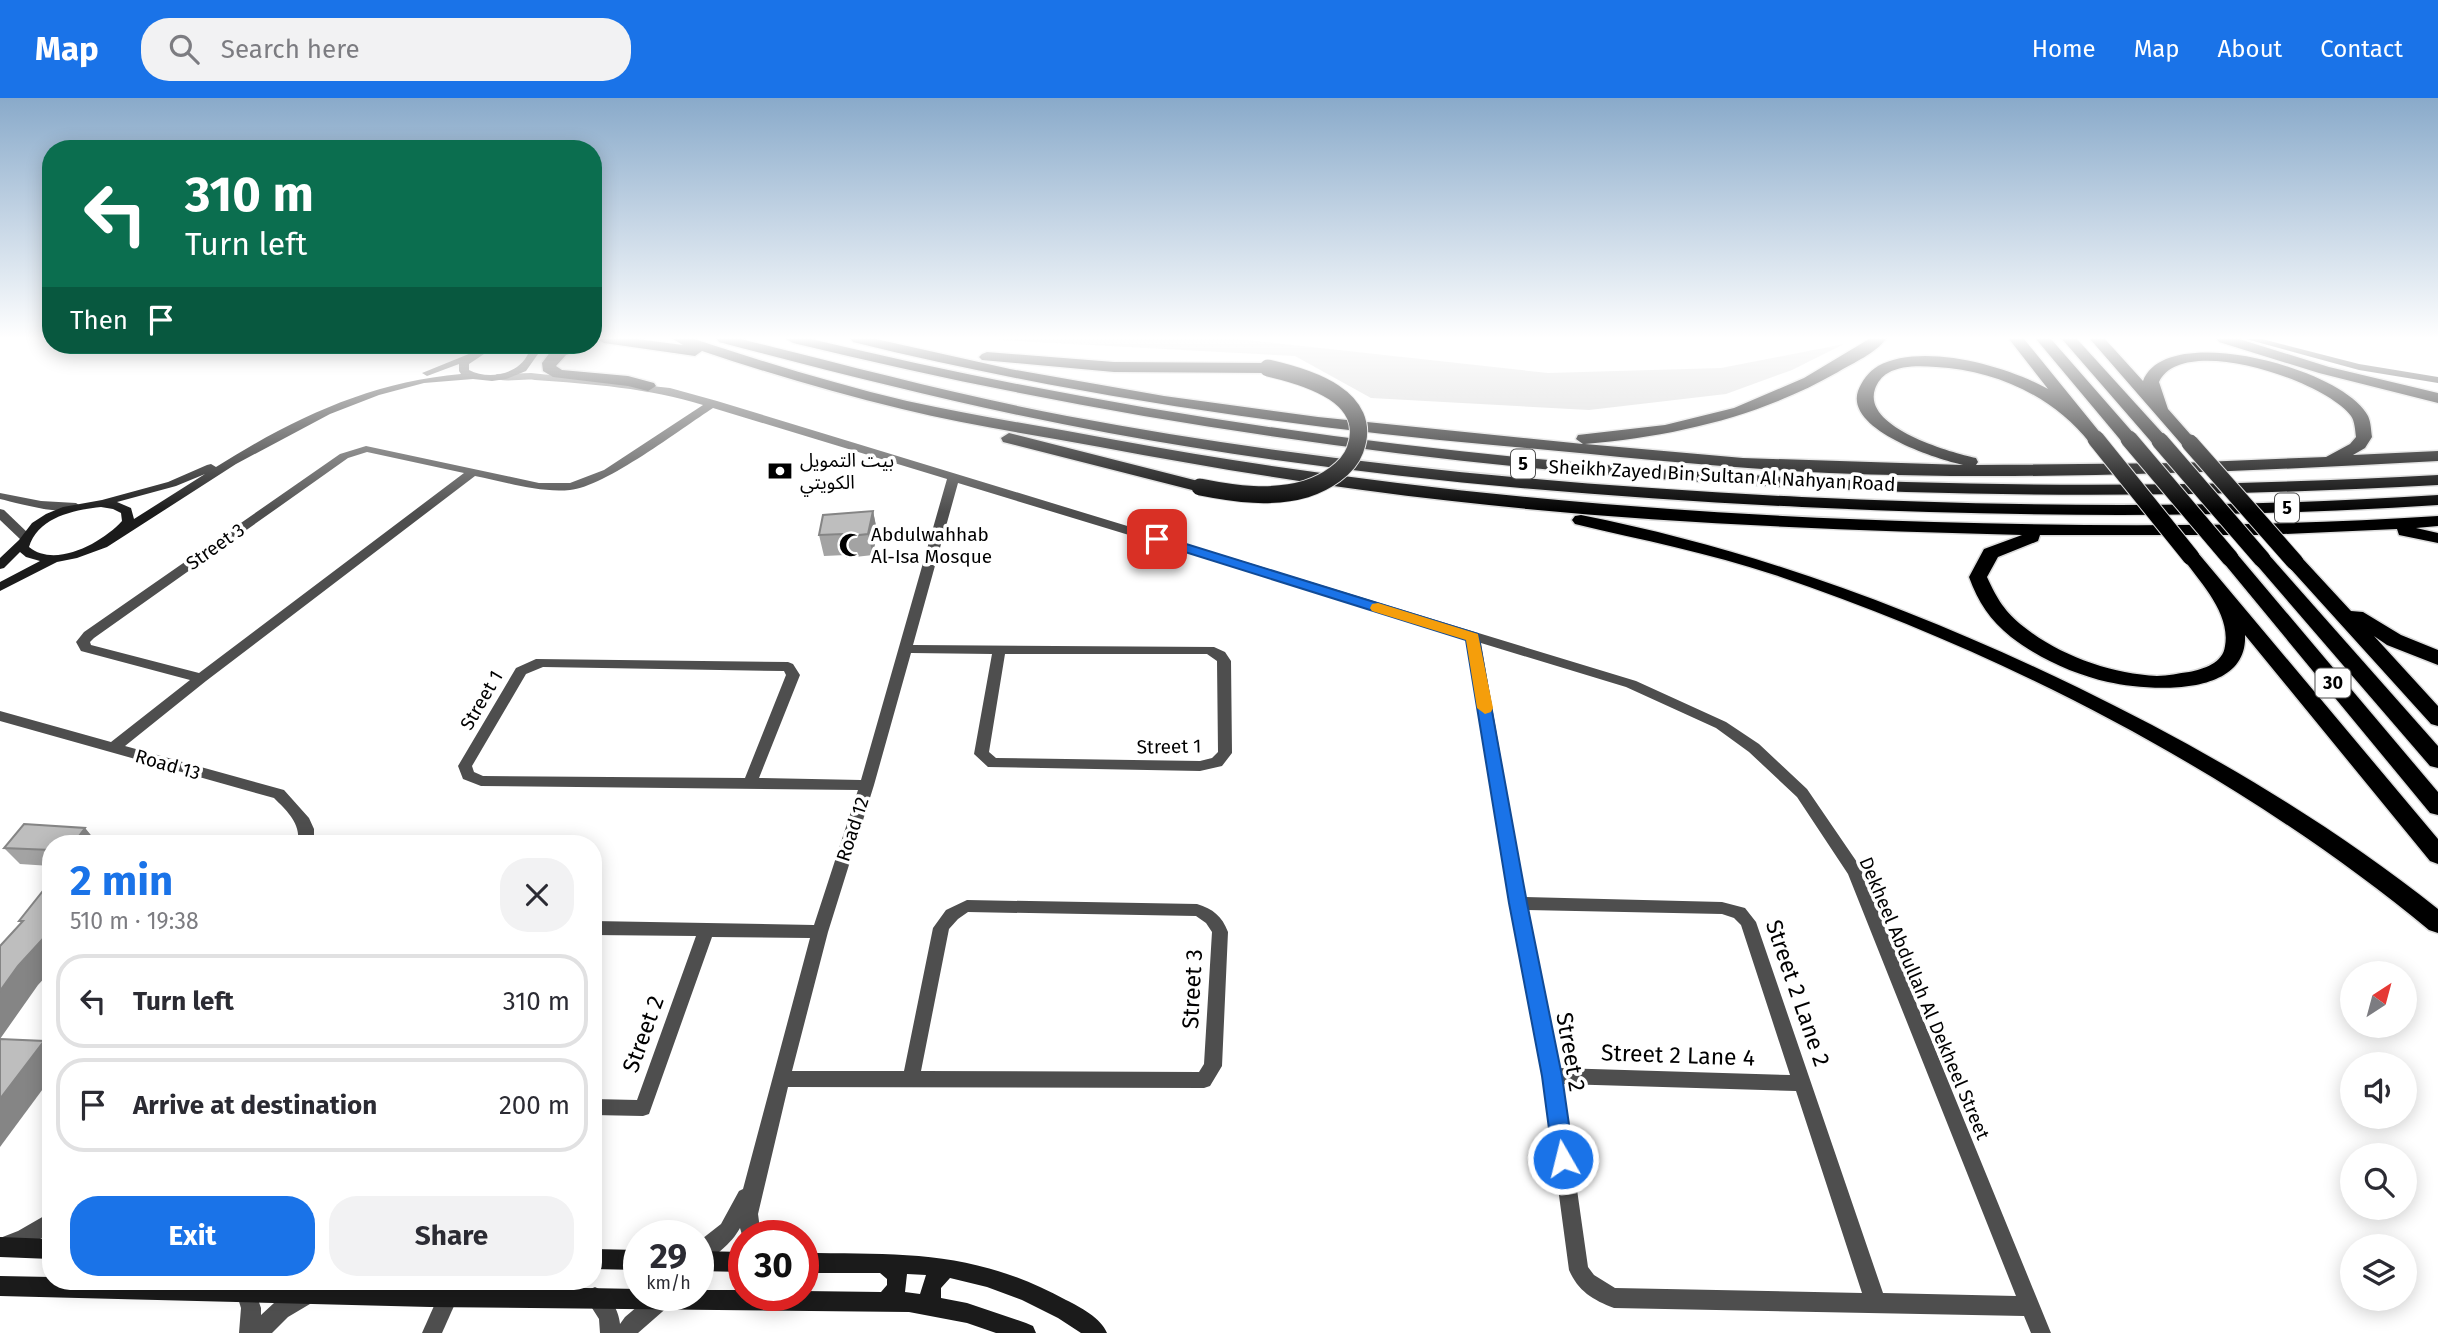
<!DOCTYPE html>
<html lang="en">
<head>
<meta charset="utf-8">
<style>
  body { margin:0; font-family:"Fira Sans","Noto Sans Arabic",sans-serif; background:#f2f2f3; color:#2b2b33; height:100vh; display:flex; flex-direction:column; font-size:26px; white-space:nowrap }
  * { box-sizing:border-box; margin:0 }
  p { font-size:23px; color:#7c7c81 }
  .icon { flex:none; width:38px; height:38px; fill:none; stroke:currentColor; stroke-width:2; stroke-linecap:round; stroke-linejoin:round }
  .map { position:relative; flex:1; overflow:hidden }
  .side { position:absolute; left:42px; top:737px; width:560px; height:455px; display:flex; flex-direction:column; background:#fff; border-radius:28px; box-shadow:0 4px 18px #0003 }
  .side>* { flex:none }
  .hud { position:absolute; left:42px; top:42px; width:560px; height:214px; border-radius:28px; box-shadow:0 4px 18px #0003; background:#0b6e4f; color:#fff; overflow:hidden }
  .needle { width:46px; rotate:36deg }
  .buttons { position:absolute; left:2340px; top:863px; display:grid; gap:14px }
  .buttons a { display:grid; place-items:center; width:77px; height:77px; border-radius:50%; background:#fff; box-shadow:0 4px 18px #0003; font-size:35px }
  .speed { position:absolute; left:623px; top:1122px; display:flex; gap:14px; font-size:35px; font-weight:700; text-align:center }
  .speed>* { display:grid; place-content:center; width:91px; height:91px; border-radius:50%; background:#fff; box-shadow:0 4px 18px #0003; line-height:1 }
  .speed small { font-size:18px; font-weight:400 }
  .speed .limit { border:10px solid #d22; background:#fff; color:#111 }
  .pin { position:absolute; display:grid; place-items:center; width:60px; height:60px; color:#fff; margin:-30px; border-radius:14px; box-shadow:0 4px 10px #0006 }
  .me { position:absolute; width:77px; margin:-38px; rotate:352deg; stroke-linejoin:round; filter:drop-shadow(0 0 5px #0008) }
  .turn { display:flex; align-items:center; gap:24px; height:147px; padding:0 28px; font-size:32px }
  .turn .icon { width:91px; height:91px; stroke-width:2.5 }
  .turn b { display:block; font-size:49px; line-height:60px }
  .then { display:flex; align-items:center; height:66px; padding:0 28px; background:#0003; gap:14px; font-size:26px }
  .round { display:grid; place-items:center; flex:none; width:74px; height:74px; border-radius:28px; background:#f2f2f3 }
  .headline { display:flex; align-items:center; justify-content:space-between; height:119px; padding:0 28px }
  h1 { font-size:42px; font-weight:700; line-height:52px; color:#1a73e8 }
  .button { display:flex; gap:14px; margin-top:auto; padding:14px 28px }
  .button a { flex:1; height:80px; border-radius:28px; background:#1a73e8; color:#fff; font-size:28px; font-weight:700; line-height:80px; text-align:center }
  .button a+a { background:#f2f2f3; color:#2b2b33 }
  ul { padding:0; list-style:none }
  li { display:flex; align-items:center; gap:21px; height:94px; margin:0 14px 10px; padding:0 14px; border:4px solid #e1e1e2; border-radius:28px }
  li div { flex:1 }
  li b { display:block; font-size:26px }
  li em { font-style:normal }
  header { display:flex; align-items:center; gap:42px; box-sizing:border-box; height:98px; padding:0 35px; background:#1a73e8; color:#fff }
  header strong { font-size:33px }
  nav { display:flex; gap:38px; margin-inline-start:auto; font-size:24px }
  .search { width:490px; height:63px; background:#f2f2f3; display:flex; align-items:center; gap:18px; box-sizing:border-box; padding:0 24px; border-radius:28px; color:#7c7c81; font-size:26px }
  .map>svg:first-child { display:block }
</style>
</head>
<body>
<header>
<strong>Map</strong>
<div class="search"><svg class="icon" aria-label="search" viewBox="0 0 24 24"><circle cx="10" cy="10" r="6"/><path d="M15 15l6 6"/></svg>Search here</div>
<nav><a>Home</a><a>Map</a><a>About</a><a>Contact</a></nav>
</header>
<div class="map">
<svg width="2438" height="1235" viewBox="0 0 2438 1235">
  <rect width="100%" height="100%" fill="#fff"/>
  <!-- green -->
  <path fill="#d5d5d5" d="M981 241H1237L1548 275 1721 270 1844 246 1792 272 1726 296 1589 312 1371 300 1295 258Z"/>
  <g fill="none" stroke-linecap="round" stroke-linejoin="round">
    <!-- highway casing -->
    <g stroke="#dbdbdb" stroke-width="3">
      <g id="highway">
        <path d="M597 241H637L683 247 673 241H694C764 264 835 286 907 303 976 318 1046 329 1116 342 1386 392 1659 416 1934 424 2102 429 2270 429 2438 418V428L2416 430 2438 435V445L2399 437 2397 431 2261 437H2040L2038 443 1998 459 1987 479C1997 501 2005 514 2024 529 2060 558 2112 576 2157 578 2168 578 2179 575 2189 574 2204 571 2223 565 2225 548 2231 515 2199 483 2182 459L2184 455H2198L2438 741V766L2430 763 2245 537C2248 600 2149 593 2108 584 2075 577 2038 560 2011 539 1990 522 1978 504 1969 479L1984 451 2022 437C1831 432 1641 425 1452 403 1334 390 1217 371 1100 349 1034 337 968 327 902 311 835 295 768 275 702 253L695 258 604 245Z"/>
        <path d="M717 241H741C849 268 958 297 1067 318 1310 364 1556 387 1802 399 2014 409 2226 411 2438 397V407C2226 421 2014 419 1802 409 1570 398 1338 377 1109 335 978 311 848 278 719 244Z"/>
        <path d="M786 241H811C1343 369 1892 407 2438 377V387C1883 418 1334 377 793 245Z"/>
        <path d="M851 241H876L1010 271 1164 298 1318 319 1583 346 1576 341 1578 337 1665 327 1734 310 1804 280 1869 241H1886C1876 255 1853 265 1838 274 1759 319 1675 338 1585 346L1743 360 1963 367C1936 361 1845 332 1858 293 1862 283 1868 274 1878 268 1922 244 2007 268 2048 291L2009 241H2024L2102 337 2104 341 2102 345H2090C2053 298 1995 272 1936 269 1921 268 1902 267 1888 275 1882 278 1877 285 1875 291 1862 329 1949 354 1976 360L1978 364 1976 367 2178 365 2326 359 2350 346 2356 339C2355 332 2355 324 2351 318 2326 283 2182 234 2159 284L2168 311 2198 345 2196 349H2184L2090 241H2105L2143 283C2166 222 2344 271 2368 318 2371 324 2371 333 2372 339L2365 350 2353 357 2438 353V363C2235 374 2032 383 1829 375 1717 370 1605 357 1493 347 1277 327 1064 296 853 244Z"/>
        <path d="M2036 241H2051L2135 337 2137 341 2135 345H2123Z"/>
        <path d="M2062 241H2077L2166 339 2168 343 2166 347H2154Z"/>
        <path d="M2217 241H2239L2329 269 2438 295V305L2319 275 2219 244Z"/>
        <path d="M564 247H591L588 250 566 257 556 268 562 272 628 278 654 285 656 288 648 293 628 288 553 279 543 273 542 265 551 253Z"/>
        <path d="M987 254 1114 264 1268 265 1276 270 1268 275 1114 274 982 262 979 259 982 256Z"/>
        <path d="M1009 335 1206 385 1209 389 1200 394 1003 344 1001 340Z"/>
        <path d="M1581 417C1757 452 1917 512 2079 590 2206 652 2327 723 2438 811V835L2429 832C2241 677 2006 555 1775 477 1709 455 1642 442 1575 426L1572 422 1575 418Z"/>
        <path d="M2230 454 2237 456 2438 694V717L2430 715 2223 464 2221 460Z"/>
        <path d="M2262 455 2269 457 2438 648V670L2430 668 2255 465 2253 461Z"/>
        <path d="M2295 458 2302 460 2351 513 2363 514 2401 537 2438 552V567L2387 547 2374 538 2438 608V628L2431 626 2288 468 2286 464Z"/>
      </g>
    </g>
    <!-- street -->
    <g fill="#4e4e4e" fill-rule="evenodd">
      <path d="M531 275 670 290 717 303 1636 583 1726 624 1759 646 1807 691 1861 770 2051 1235H2031L2024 1218 1614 1210C1593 1202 1578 1193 1569 1172L1543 978 1510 805 1467 540 958 385 913 547 1214 549 1225 554 1231 563 1232 655 1222 668 1200 673 988 669 974 656 992 556 911 555 874 687 828 834 792 973H904L933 830 946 812 967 802 1197 806C1213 811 1222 818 1228 834L1222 968 1210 988 1204 990 788 989 758 1116 761 1138H744V1144L740 1130C732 1145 714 1160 698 1167V1144L721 1126 739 1093 743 1091 810 840 712 839 649 1016 643 1018 593 1017V1001L637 1002 696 838 593 837V823L814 827 858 692 481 688 463 681 458 668 516 570 536 561 788 564 793 566 800 577 759 680 861 682 947 381 713 310C682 330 605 389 570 392 539 395 506 384 475 378L206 583 125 648 284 692 309 720 314 731V746H298C301 725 287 713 274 700L0 623V613L111 644 190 582 81 553 76 544 84 534 340 356 366 348 539 385H570L604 372 703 307C649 290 591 286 535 282 522 280 502 286 492 279L497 276ZM367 354 464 375 199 575 91 547 90 544 94 540 348 360ZM1481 545 1626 589 1716 630 1749 654 1797 699 1848 776 2016 1198 1883 1195 1756 824 1745 810 1722 804 1525 799ZM1005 556H1207L1217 563 1218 654 1212 660 1200 663 996 660 989 654ZM543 569 784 573 786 577 745 680 483 678 474 674 472 668 526 576ZM1527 812 1722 816 1734 820 1741 827 1790 977 1559 970ZM968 814 1196 818 1206 825 1212 834 1204 966 1199 974 921 973 949 831 958 821ZM1562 986 1796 993 1862 1195 1615 1190 1594 1177 1588 1169Z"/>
      <path d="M0 395 41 403 76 405 82 409C67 420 18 405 0 401Z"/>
      <path d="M0 411 4 412 29 436 31 439 29 442H21L0 422Z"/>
      <path d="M51 1114V1134L31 1147 6 1157 0 1154V1140L18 1133Z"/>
      <path d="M246 1184 253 1187 261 1210V1217L274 1205 308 1186 315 1189 318 1196 315 1203 288 1219 272 1235H239L241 1210 236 1194 239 1187Z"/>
      <path d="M448 1189 455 1192 458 1199 442 1235H422L441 1192Z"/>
      <path d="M595 1189C609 1195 619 1212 620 1226L625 1219 651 1197H672L673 1200 670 1207 638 1235H600L599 1221 585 1199 588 1192Z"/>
    </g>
    <!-- secondary -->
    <g fill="#1b1b1b" fill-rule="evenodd">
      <path d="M2246 241H2262L2359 266 2438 279V285L2359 272Z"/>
      <path d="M491 247C507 247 528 242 538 256L526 273 506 281 492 283 473 281 424 285 379 297 330 316 236 366 107 449 77 460 57 464 0 493V484L40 463 26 459 20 454 4 470 0 471V460L19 442 32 425 46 416 63 409 102 402 168 384 207 367 211 366 216 369C294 320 370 284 461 276L459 273V266L427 278 422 275ZM510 248 525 253 528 256C518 277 488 282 469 272V266L487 254ZM205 376 134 421 131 410 117 404 176 388ZM101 409 113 411 121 415 122 423C103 444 56 471 29 449 38 419 74 412 101 409Z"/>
      <path d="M0 1139 51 1141V1161L0 1159Z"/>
      <path d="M593 1151 639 1152V1172L593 1171Z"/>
      <path d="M698 1153 744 1154V1174L698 1173Z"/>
      <path d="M803 1155C904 1156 974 1152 1066 1202 1080 1209 1101 1220 1107 1235H1081L1058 1220 1022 1202 987 1189 950 1180 941 1190V1200L967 1205 1026 1225 1033 1228 1036 1235H996L967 1225 909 1214 430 1209 0 1198V1178L51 1179V1183H198L639 1191V1197H698V1192H744V1197H803V1193L881 1194 887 1187V1181L880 1175H803ZM907 1176 926 1177 920 1196 905 1194Z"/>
    </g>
    <!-- highway -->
    <use href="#highway" fill="#000" fill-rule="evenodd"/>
    <!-- highway-bridge casing -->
    <g stroke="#dbdbdb" stroke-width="19" stroke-linecap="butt">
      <g id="highway-bridge">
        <path d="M2096 341 2191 459"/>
        <path d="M2129 341 2230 460"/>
        <path d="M2160 343 2262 461"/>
        <path d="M2190 345 2295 464"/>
        <path d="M1200 389C1235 396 1272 401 1306 391 1325 385 1348 371 1355 352 1375 299 1308 279 1268 270"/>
      </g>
    </g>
    <!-- highway-bridge -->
    <use href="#highway-bridge" stroke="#000" stroke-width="17"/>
  </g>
  <!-- wall -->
  <g fill="#a3a3a3">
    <path d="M873 413 877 433 873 457 846 460V457L824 458 819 437Z"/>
    <path d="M85 730 98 746H51V768L20 766 4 750Z"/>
  </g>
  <!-- shaded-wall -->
  <g fill="#858585">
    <path d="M873 413 877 433 873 457 868 436Z"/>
    <path d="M85 730 98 746H73Z"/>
    <path d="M51 832V873L38 887 0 941V893L18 868Z"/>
    <path d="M44 943 51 949V980L0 1049V1001Z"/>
  </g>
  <!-- building -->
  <g fill="#bebebe" stroke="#858585" stroke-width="2">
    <path d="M873 413 868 436 841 439 842 436 819 437 823 417Z"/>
    <path d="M24 726 85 730 73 746H51V752L4 750Z"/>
    <path d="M50 784H51V832L18 868 0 893V848L23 823H19Z"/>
    <path d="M0 941 44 943 0 1001Z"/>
  </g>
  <!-- sky -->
  <linearGradient id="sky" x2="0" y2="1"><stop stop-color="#89aaca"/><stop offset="0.58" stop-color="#fff"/><stop offset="1" stop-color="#fff" stop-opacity="0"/></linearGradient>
  <rect width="2438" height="414" fill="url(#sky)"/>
  <!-- route -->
  <path fill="#1a73e8" stroke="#114b97" stroke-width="2" d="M1157 437 1478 536 1527 805 1562 978 1574 1061 1571 1068 1563 1071 1556 1068 1553 1061 1542 978 1509 805 1466 542 1153 444V438Z"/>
  <!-- slow -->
  <path fill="#f59e0b" d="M1378 505 1478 536 1493 610 1491 614 1485 616 1477 610 1466 542 1372 513 1370 510 1372 506Z"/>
  <!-- icons -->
  <defs>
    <g id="bank-bare" transform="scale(1.89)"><path d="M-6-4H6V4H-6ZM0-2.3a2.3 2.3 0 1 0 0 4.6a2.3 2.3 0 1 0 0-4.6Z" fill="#000" stroke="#fff" stroke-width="2.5" paint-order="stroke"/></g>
    <g id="mosque-bare" transform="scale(1.89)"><path d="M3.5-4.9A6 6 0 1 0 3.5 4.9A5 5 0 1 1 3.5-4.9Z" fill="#000" stroke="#fff" stroke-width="2.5" paint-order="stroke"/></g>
  </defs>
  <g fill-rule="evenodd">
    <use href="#bank-bare" x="780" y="373"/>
    <use href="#mosque-bare" x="851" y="447"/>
  </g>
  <g text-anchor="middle" stroke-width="7" stroke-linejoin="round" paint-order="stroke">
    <!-- shield labels -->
    <g fill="#fff" stroke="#4c4c4c" stroke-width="2">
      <rect x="1511" y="351.5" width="24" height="29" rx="5"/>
      <rect x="2275" y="395.5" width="24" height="29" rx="5"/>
      <rect x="2315.5" y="570.5" width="35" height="29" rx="5"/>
    </g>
    <g font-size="18" font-weight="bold" fill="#000">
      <text x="1523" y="372">5</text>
      <text x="2287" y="416">5</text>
      <text x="2333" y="591">30</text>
    </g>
    <!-- poi labels -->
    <g font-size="19" fill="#000" stroke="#fff" text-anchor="start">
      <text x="800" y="369">بيت التمويل<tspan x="800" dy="22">الكويتي</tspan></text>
      <text x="871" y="443">Abdulwahhab<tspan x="871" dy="22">Al-Isa Mosque</tspan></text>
    </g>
    <!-- street labels -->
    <g font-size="19" fill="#000" stroke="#fff">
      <text transform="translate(1722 377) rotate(3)" y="7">Sheikh Zayed Bin Sultan Al Nahyan Road</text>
      <text transform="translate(215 448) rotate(-35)" y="7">Street 3</text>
      <text transform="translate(481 602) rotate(-60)" y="7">Street 1</text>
      <text transform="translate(1169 648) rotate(-1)" y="7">Street 1</text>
      <text transform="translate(168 666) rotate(16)" y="7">Road 13</text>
      <text transform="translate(852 731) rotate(-72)" y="7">Road 12</text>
      <text transform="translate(1925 900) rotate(67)" y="7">Dekheel Abdullah Al Dekheel Street</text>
    </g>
    <!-- near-street labels -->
    <g font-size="23" fill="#000" stroke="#fff">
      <text transform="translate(1192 891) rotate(-87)" y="8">Street 3</text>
      <text transform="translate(1798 895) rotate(71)" y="8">Street 2 Lane 2</text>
      <text transform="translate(643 936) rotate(-70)" y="8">Street 2</text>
      <text transform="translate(1571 954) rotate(80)" y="8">Street 2</text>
      <text transform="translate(1678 957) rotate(2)" y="8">Street 2 Lane 4</text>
    </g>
  </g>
</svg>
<div class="buttons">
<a><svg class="needle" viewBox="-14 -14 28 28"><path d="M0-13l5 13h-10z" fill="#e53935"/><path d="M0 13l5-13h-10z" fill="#7c7c81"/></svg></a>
<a><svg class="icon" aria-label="sound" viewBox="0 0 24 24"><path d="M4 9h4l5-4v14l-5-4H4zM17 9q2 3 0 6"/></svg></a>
<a><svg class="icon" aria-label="search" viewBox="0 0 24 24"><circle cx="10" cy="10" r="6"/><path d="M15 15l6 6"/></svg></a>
<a><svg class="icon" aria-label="layers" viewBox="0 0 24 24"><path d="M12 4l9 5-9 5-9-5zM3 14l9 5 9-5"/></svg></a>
</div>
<div class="speed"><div>29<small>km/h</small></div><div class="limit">30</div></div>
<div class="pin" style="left:1157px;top:441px;background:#d93025"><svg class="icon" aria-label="arrive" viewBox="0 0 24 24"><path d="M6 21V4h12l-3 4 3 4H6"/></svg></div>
<svg class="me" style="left:1563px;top:1061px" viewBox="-20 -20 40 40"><circle r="17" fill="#1a73e8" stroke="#fff" stroke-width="3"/><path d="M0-11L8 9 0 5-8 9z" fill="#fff"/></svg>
<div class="hud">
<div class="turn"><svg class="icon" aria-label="left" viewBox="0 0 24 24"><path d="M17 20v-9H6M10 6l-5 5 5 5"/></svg><div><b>310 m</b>Turn left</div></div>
<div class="then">Then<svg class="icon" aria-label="arrive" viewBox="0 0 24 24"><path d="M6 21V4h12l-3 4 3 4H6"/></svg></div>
</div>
<section class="side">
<div class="headline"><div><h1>2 min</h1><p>510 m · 19:38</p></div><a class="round"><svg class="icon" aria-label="close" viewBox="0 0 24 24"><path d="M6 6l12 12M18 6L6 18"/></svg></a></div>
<ul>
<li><svg class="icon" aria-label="left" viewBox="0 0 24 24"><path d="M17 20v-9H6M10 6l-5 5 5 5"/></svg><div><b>Turn left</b></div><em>310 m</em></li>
<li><svg class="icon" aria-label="arrive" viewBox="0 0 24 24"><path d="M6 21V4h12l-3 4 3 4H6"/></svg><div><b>Arrive at destination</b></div><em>200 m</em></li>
</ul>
<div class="button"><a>Exit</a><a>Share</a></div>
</section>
</div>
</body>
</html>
